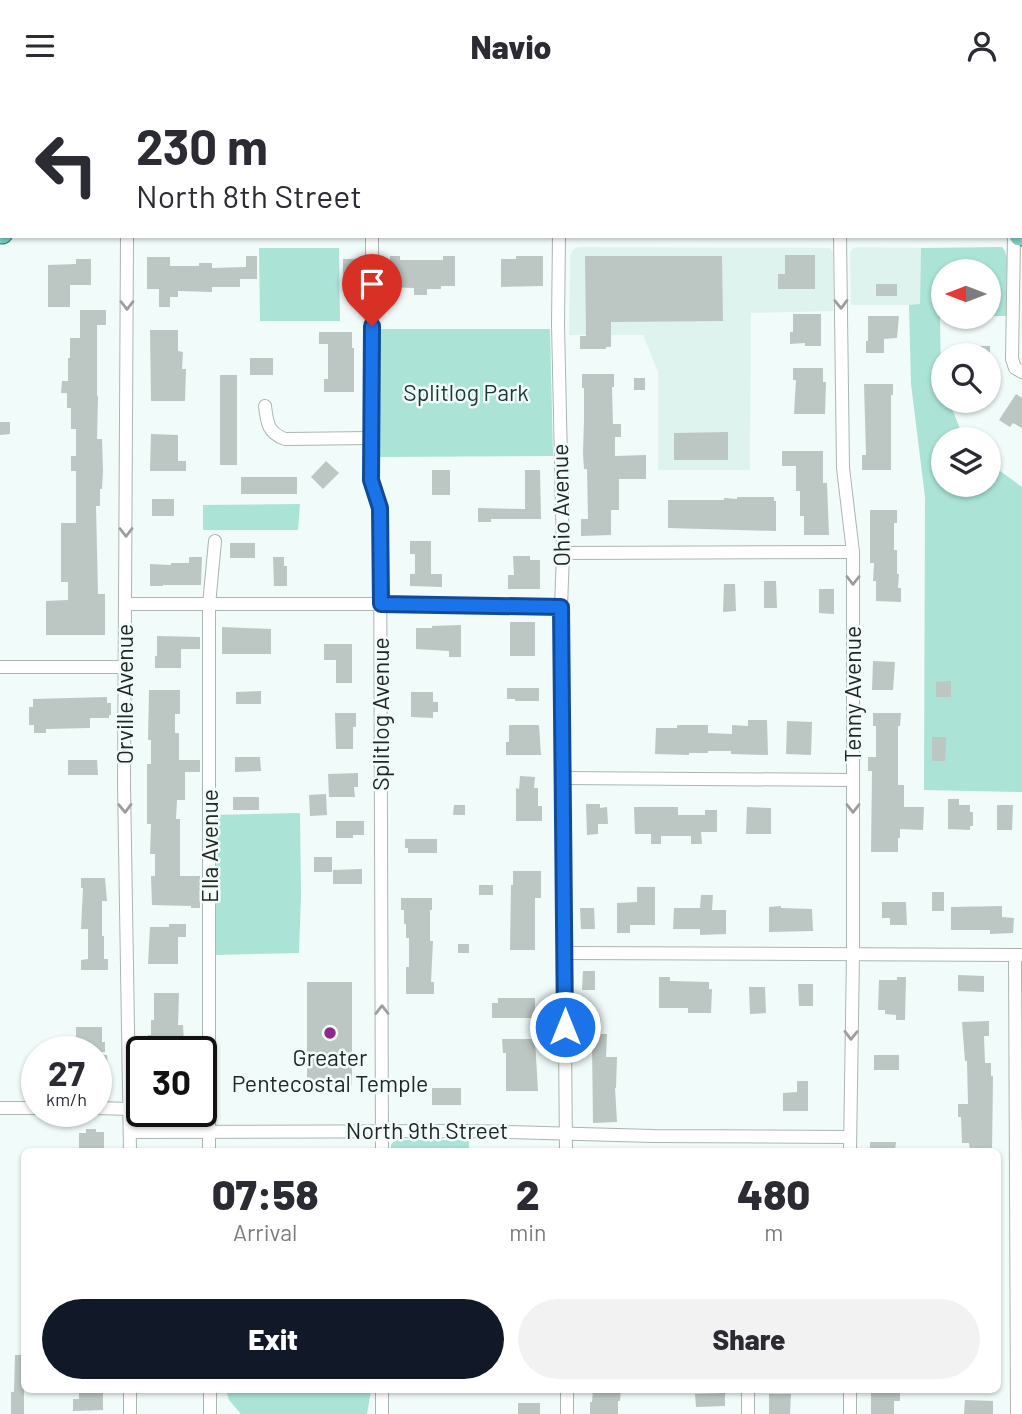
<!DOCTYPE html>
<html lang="en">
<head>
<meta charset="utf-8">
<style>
  body { margin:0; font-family:Barlow,sans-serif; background:#f2f2f3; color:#2b2b33; height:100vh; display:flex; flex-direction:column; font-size:26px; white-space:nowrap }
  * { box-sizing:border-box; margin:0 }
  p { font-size:23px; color:#7c7c81 }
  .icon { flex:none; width:38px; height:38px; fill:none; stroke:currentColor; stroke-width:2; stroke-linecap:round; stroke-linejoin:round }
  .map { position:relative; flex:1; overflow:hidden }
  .details { position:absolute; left:21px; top:1057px; width:980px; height:245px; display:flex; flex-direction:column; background:#fff; border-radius:10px; box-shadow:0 2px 5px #0004 }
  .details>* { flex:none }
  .banner { position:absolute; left:0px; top:0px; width:1022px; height:147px; box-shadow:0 2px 5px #0004; background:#fff; color:#2b2b33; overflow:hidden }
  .needle { width:46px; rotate:270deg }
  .buttons { position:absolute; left:931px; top:168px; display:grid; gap:14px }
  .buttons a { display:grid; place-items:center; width:70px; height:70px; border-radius:50%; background:#fff; box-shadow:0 2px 5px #0004; font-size:35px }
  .speed { position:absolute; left:21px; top:945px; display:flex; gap:14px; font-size:35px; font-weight:700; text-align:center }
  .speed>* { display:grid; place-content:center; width:91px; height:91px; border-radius:50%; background:#fff; box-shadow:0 2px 5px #0004; line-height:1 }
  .speed small { font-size:18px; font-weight:400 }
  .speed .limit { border:4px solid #111; border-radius:10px; background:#fff; color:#111 }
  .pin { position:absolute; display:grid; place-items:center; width:60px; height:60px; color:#fff; margin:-72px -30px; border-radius:50% 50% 50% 0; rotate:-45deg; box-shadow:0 0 7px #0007 }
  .pin .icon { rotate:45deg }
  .me { position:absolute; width:77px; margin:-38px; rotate:0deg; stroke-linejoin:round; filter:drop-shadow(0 0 5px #0008) }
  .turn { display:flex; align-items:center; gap:24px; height:147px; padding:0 21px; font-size:32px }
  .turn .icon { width:91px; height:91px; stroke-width:2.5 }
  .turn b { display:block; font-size:49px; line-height:60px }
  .eta { display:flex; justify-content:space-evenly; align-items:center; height:119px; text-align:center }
  .eta b { font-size:42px; font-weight:800; line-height:49px }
  .primary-button { display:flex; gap:14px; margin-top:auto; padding:14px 21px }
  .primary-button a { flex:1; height:80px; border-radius:42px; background:#111827; color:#fff; font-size:28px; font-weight:800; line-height:80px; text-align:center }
  .primary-button a+a { background:#f2f2f3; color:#2b2b33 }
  header { display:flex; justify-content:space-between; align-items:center; height:91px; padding:0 21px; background:#fff; font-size:32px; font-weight:800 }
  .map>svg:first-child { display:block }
</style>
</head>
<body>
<header><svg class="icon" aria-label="menu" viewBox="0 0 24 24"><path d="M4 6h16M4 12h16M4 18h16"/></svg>Navio<svg class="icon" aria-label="person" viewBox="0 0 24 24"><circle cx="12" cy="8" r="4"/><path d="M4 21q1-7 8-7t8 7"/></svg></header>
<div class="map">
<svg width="1022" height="1323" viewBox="0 0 1022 1323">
  <rect width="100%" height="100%" fill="#f1fbf9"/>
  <!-- built -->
  <g fill="#dff3ee">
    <path d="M578 156 830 157 833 162V220L751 222 750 379H658V281L643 244H569L570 165 573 159Z"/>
    <path d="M858 156 921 157 920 214H851L850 163 852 158Z"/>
  </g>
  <!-- green -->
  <g fill="#abe3d7">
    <path d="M1002 156 1005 160 1007 167 1006 225H989V180H943V225L940 226 941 288 943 294V310H949L964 348H943V394H989V372L1022 396V701L924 699 925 406 911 293 909 214 920 213 921 157Z"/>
    <path d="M259 157H339L340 230H260Z"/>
    <path d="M378 238H550L553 365 378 366Z"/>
    <path d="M300 413 298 439H203V414Z"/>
    <path d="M300 722 301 804 299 862 214 864V724Z"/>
    <path d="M395 1049H469V1060H391V1054Z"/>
    <path d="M226 1299 371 1298V1299L367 1323H241L229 1309Z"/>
  </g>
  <!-- building -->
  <g fill="#bcc6c3">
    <path d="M785 164H815V198H778V183H785Z"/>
    <path d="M246 165H257V188H240V196H212V201L178 200V206H170V216H159V198H147V166H170V175H199V172H212V177L246 176Z"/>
    <path d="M390 165H400V169H443V165H455V195H441V198H427V204H414V197L386 196V175H390Z"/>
    <path d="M516 165H543V195L501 196V168H516Z"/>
    <path d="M585 165H722L723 230 611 231V256H606V258H580V245H586Z"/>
    <path d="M76 168H91V194H70V216H48V174L76 173Z"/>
    <rect x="343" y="168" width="18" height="30"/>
    <rect x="876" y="193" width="21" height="12"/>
    <path d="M80 219H106V234H97V305H98L97 348H102L103 380 102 398H100V415H96L98 503H105V544H46V510L68 509V491H61V432H76V380H71V365H76V338H71V317H67V302H61L62 290H68V267H70V247H80Z"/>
    <path d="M793 223H821V255H805V252L790 253V241H793Z"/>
    <path d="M868 225H899L897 247 884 248V262H866V250H868Z"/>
    <path d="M150 239H178V260L183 261 182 278H186L185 310H151Z"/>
    <path d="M319 241H352V257H354V301H324V288H328V253H319Z"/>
    <rect x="954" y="255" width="36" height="9"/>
    <rect x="250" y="267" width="23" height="17"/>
    <path d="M793 277H823V291H826L825 323H794L796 289H793Z"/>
    <path d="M582 283H614V296H612L613 333H621V346H615V365L646 364V388H619V419H611V444L581 445V428H588L587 378H584L583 363 584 329V297H582Z"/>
    <rect x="220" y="284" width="17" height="90"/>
    <rect x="634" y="287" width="11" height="12"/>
    <path d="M864 293H893V304H891V379H862V364H866Z"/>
    <path d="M1016 303 1022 307V337L1013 332 1010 336 999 329Z"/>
    <path d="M0 331H10V343L0 344Z"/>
    <path d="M728 341V369H674V342Z"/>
    <path d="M151 343 178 344V370H186V380H150Z"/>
    <path d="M782 360H823V392H827L829 444H804V425H800V400H796V375H782Z"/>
    <path d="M326 370 339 382 323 398 311 386Z"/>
    <rect x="432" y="379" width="18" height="25"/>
    <path d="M525 379H540L541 428H491V431H478V417L525 418Z"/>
    <rect x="241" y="386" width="56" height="17"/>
    <path d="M737 406H774V410H776V440L668 437V409H724V407L737 408Z"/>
    <rect x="152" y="408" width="22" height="17"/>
    <path d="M870 419H897V432H894V459H897V483H899L898 497H901V511L876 510V490H873L874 472H870Z"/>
    <path d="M410 450H431V483H442V496L410 495V483H415V463H410Z"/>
    <rect x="230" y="452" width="25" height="15"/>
    <path d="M513 465H530V469H540V498H508V484H514Z"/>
    <path d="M189 466H202L201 494H163V495H150V473L171 474V472H189Z"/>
    <path d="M273 466H284V475H287V495H274Z"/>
    <path d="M764 490H776L777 517H764Z"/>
    <path d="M724 493H735L736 520 723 521Z"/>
    <path d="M819 498H834V523L819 522Z"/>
    <rect x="510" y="531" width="25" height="34"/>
    <path d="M461 534V566H449V560L416 558V537H432V535Z"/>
    <path d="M222 536 271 538V563H222Z"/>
    <path d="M157 545 200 546V558H181V577H155V565H157Z"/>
    <path d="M324 553H352V592H336V569H324Z"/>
    <path d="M873 570 895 571 893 599H872Z"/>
    <path d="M951 590V606H936V591Z"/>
    <path d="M507 597H539V610H515V608H507Z"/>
    <path d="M149 599H180V623H175V642H179V669H200V681H185V709H177L176 728H180V785H200V817H191V815L152 814 151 785H155V763H150L151 733H147V673H151V649H148Z"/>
    <path d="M261 600V613H236V601Z"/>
    <path d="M411 601H433V611H438V621H433V627L411 626Z"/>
    <path d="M107 606V612H111V624H109V627H90V637L46 638V642H34V634H29V616H33V608Z"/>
    <path d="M335 622H356V636H353V658H336Z"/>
    <path d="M873 622H901L900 635H898V694H904V716H924L923 739 900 738V747H898V761H871L872 680H868V666H876V635H873Z"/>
    <path d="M748 629H767L768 664 731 663V660H708V662H689V664L655 663 656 637H677V634H708V642L732 643V634L748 635Z"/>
    <path d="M787 630 812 631 811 664 786 663Z"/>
    <path d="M509 634H539L541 664H506V651H509Z"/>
    <path d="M932 646H946L945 670H932Z"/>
    <path d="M235 666H260L261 680 235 681Z"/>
    <path d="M68 669H97L98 684H68Z"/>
    <path d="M358 682V696H354L355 706H329L328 683Z"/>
    <path d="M520 685 535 686 534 697H538V715H542V730H516V697L519 698Z"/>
    <path d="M326 703 327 724 310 725 309 704Z"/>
    <rect x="233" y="706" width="26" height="13"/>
    <path d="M948 708H959V714H970V721H973V735H970V739L948 738Z"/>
    <path d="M586 713H600V717L607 716 608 733H598V743L587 744Z"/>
    <path d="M454 714H465V724H453Z"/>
    <path d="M997 714H1013L1012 739H997Z"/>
    <path d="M634 716H678V724H705V719H717V741H701L702 753H691V745H661V753H651V743H635Z"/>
    <path d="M747 716 771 717V743H746Z"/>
    <path d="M336 730H364V744H353V747H336Z"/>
    <path d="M405 748H437V762H408V757H405Z"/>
    <rect x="314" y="766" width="18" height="15"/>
    <path d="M362 778V793H333V779Z"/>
    <path d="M513 780H541V807H535V859H510L511 794H513Z"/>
    <path d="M81 787H105L107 810H102V845H104V868H108V879H81V869L88 868V838H81L83 797H81Z"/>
    <rect x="479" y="794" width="14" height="10"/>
    <path d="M637 796H655V834H630V842H617V812L637 811Z"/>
    <rect x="932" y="801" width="12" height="19"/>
    <path d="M701 804H713L712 819H726V843L700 844V838H673L674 817H700Z"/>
    <path d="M401 807H432V819H430V850H433L431 891H434V903H406V876H409V847H406V833H404V819H401Z"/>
    <path d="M882 811H906L907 834H890V827H882Z"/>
    <path d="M781 815V817L812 818 813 840 769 841V816Z"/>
    <path d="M1002 815V826L1014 827 1013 842 990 843V839H951V816Z"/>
    <path d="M580 817H594L595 838H581Z"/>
    <path d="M169 833H186V846H178V873H148L150 836H169Z"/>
    <rect x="458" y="853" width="11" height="9"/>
    <path d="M583 880H595V899H582Z"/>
    <path d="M958 884 984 885V901L958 900Z"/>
    <path d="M659 886H670V890L709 891V898H712L711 922H688V917H659Z"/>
    <path d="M897 886H906L905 929H896V924L885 923V919H878L879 889H897Z"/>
    <rect x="307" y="891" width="45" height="103"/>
    <path d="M798 893H813V915H799Z"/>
    <path d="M749 896H765L766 922 750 923Z"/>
    <path d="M154 902H179L178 934H183L184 951H174V957H148V944H151V929H154Z"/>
    <path d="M498 907H535V927H492V912H498Z"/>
    <path d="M582 928H601V943H607L606 966H617L616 997H615L617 1031 593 1032 592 954H581Z"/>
    <path d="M989 930V945H984L985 972H991V985H993L992 1060H970L969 1052H962L961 1026H958V1013H968L967 970H965L962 931Z"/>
    <path d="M76 936H102V951H105V961H83L82 949H76Z"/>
    <path d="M502 948H535L538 1000H506V962H503Z"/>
    <path d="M96 964H107L108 990H96Z"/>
    <rect x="874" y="964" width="25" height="15"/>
    <path d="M797 990H808V1020H783V1002L797 1001Z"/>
    <rect x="432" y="997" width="29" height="17"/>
    <path d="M86 1038H96V1041H104V1060H79V1042H86Z"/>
    <path d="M870 1051H896L895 1060H870Z"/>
    <path d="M15 1264H24V1323H11V1301H14Z"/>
    <path d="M79 1298H103V1319L73 1320V1308H79Z"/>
    <path d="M593 1298H621L620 1310H618V1323H590V1311H592Z"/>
    <path d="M900 1299V1310H894V1323H871V1300Z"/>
    <path d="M725 1302V1315L696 1316 695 1303Z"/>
    <path d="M769 1303H791L790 1323H769Z"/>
    <path d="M965 1309 993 1310V1323H964Z"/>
    <rect x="518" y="1312" width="22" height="11"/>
  </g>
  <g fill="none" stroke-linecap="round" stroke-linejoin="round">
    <!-- street casing -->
    <g stroke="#abb5b2" stroke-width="14">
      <g id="street">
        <path d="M127 0V2"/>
        <path d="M476 0V2"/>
        <path d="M838 0V2"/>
        <path d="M1011 0V2"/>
        <path d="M31 2V0"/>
        <path d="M293 2V0"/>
        <path d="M655 2V0"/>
        <path d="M127 145 124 693 130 1060"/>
        <path d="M372 145 371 389 380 417 382 1060"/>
        <path d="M559 145 558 233 563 462 561 516 566 1060"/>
        <path d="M840 145 843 377 853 461V863L850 1060"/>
        <path d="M1014 145 1012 268 1015 277 1022 281"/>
        <path d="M265 315C267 332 268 342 285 348L371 347"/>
        <path d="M563 462 853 461"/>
        <path d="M125 513H381L561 516"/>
        <path d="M0 576H124"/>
        <path d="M563 687 853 689"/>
        <path d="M565 862 1022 864"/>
        <path d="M1015 864 1017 1323"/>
        <path d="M0 1017H37"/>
        <path d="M96 1017 130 1018"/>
        <path d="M130 1041 472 1040 653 1045 850 1046"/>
        <path d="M209 1060V514L215 450"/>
        <path d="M130 1298V1323"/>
        <path d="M210 1298V1323"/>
        <path d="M567 1298V1323"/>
        <path d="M748 1298V1323"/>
        <path d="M850 1298V1323"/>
        <path d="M382 1323V1298"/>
      </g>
    </g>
    <!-- primary casing -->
    <g stroke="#287e71" stroke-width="23">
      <g id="primary">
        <path d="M0 142H2"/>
        <path d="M1020 144H1022"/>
      </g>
    </g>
    <!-- street -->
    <use href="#street" stroke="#fff" stroke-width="12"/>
    <!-- primary -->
    <use href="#primary" stroke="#80cec2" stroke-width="21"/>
  </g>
  <!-- one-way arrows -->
  <defs><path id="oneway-chevron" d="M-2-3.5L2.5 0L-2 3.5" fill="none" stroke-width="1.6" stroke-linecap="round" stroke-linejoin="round" transform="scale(1.75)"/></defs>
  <g stroke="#9c9d9d">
    <use href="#oneway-chevron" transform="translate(841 213) rotate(89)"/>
    <use href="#oneway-chevron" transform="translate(127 214) rotate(90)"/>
    <use href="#oneway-chevron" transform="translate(126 441) rotate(90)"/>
    <use href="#oneway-chevron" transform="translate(853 489) rotate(90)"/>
    <use href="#oneway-chevron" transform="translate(125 717) rotate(89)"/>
    <use href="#oneway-chevron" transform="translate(853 717) rotate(90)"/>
    <use href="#oneway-chevron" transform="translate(382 919) rotate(-90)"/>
    <use href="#oneway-chevron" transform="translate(851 944) rotate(91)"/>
  </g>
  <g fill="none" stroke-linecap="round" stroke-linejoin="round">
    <!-- route casing -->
    <g stroke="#114b97" stroke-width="18">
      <path id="route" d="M372 235 371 389 380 417 381 513 561 516 565 936"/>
    </g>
    <!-- route -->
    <use href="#route" stroke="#1a73e8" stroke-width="12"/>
  </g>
  <!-- markers -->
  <circle fill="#90288c" stroke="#f1fbf9" stroke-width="2.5" cx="330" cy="942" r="7"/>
  <g text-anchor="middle" stroke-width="5" stroke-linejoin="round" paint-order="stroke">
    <!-- park labels -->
    <g font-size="23" fill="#183a34" stroke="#f1fbf9">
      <text x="466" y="310">Splitlog Park</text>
    </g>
    <!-- street labels -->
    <g font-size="23" fill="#222625" stroke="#f1fbf9">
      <text transform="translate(561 414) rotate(-91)" y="8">Ohio Avenue</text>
      <text transform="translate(125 603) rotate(-90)" y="8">Orville Avenue</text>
      <text transform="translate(853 603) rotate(-90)" y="8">Tenny Avenue</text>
      <text transform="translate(381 623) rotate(-90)" y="8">Splitlog Avenue</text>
      <text transform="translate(210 755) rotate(-90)" y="8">Ella Avenue</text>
      <text x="427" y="1048">North 9th Street</text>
    </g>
    <!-- poi labels -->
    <g font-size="23" fill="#222625" stroke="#f1fbf9">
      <text x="330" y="975">Greater<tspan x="330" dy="26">Pentecostal Temple</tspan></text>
    </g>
  </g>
</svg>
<div class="buttons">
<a><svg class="needle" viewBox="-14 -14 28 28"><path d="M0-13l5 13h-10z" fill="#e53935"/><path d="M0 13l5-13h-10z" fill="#7c7c81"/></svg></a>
<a><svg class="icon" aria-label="search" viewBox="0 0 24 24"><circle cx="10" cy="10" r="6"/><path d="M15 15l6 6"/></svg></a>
<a><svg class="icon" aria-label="layers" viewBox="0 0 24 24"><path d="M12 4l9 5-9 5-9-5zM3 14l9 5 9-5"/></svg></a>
</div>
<div class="speed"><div>27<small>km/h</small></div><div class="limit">30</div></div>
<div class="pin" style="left:372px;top:235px;background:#d93025"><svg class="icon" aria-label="arrive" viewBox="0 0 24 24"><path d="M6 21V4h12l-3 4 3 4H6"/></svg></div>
<svg class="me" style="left:565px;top:936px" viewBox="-20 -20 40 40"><circle r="17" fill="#1a73e8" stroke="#fff" stroke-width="3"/><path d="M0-11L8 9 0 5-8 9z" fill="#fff"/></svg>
<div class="banner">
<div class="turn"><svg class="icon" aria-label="left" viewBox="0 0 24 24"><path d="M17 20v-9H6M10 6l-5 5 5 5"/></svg><div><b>230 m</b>North 8th Street</div></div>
</div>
<section class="details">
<div class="eta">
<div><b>07:58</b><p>Arrival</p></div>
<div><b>2</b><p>min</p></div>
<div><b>480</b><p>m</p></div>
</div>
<div class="primary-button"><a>Exit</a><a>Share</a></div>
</section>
</div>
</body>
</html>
